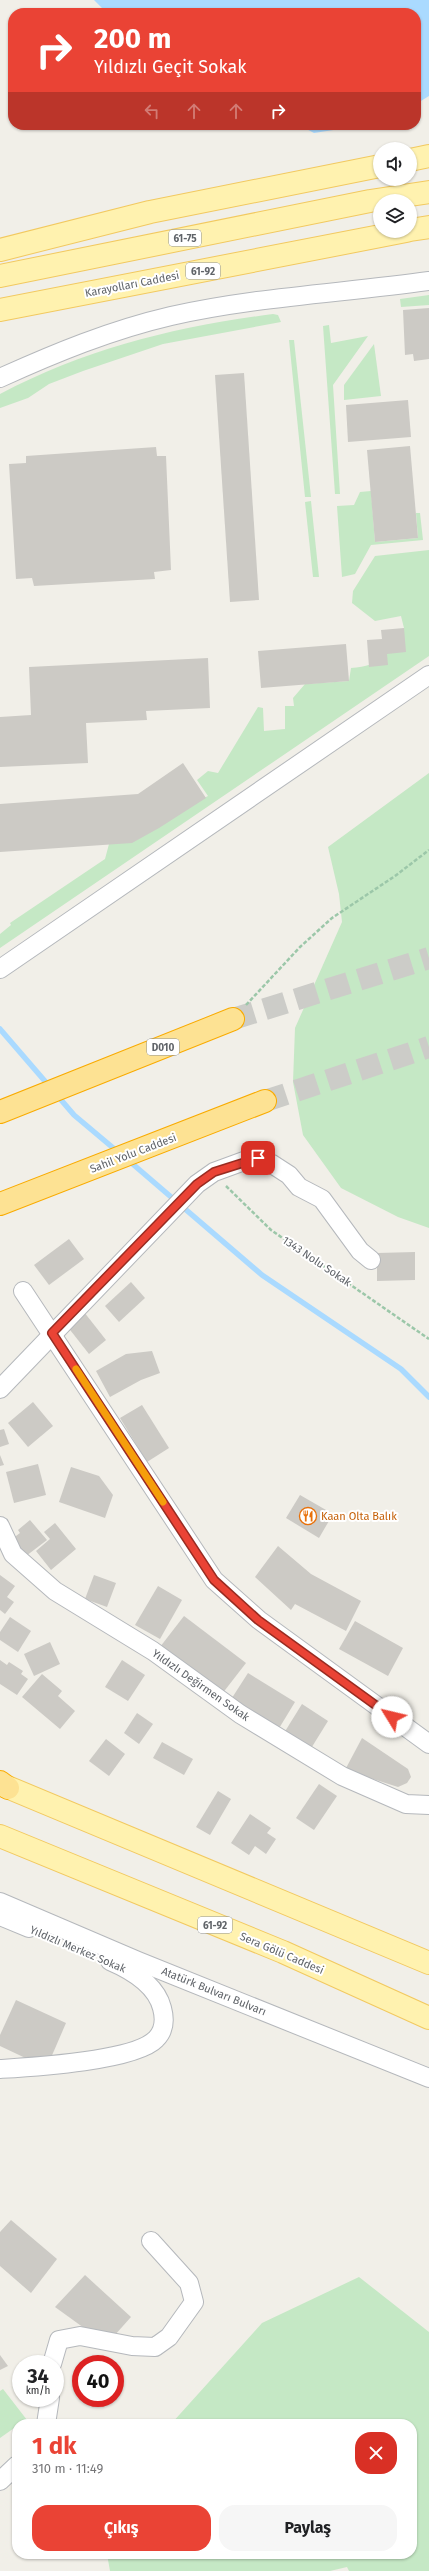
<!DOCTYPE html>
<html lang="tr">
<head>
<meta charset="utf-8">
<style>
  body { margin:0; font-family:"Fira Sans",sans-serif; background:#f6f6f6; color:#202124; height:100vh; display:flex; flex-direction:column; font-size:15px; white-space:nowrap }
  * { box-sizing:border-box; margin:0 }
  p { font-size:13px; color:#757577 }
  .icon { flex:none; width:22px; height:22px; fill:none; stroke:currentColor; stroke-width:2; stroke-linecap:round; stroke-linejoin:round }
  .map { position:relative; flex:1; overflow:hidden }
  .panel { position:absolute; left:12px; top:2419px; width:405px; height:140px; display:flex; flex-direction:column; background:#fff; border-radius:16px; box-shadow:0 1px 3px #0004 }
  .panel>* { flex:none }
  .hud { position:absolute; left:8px; top:8px; width:413px; height:122px; border-radius:16px; box-shadow:0 1px 3px #0004; background:#ea4335; color:#fff; overflow:hidden }
  .buttons { position:absolute; left:373px; top:142px; display:grid; gap:8px }
  .buttons a { display:grid; place-items:center; width:44px; height:44px; border-radius:50%; background:#fff; box-shadow:0 1px 3px #0004; font-size:20px }
  .speed { position:absolute; left:12px; top:2355px; display:flex; gap:8px; font-size:20px; font-weight:700; text-align:center }
  .speed>* { display:grid; place-content:center; width:52px; height:52px; border-radius:50%; background:#fff; box-shadow:0 1px 3px #0004; line-height:1 }
  .speed small { font-size:10px; font-weight:400 }
  .speed .limit { border:6px solid #d22; background:#fff; color:#111 }
  .pin { position:absolute; display:grid; place-items:center; width:34px; height:34px; color:#fff; margin:-17px; border-radius:8px; box-shadow:0 2px 6px #0006 }
  .me { position:absolute; width:44px; margin:-22px; rotate:306deg; stroke-linejoin:round; filter:drop-shadow(0 0 3px #0008) }
  .turn { display:flex; align-items:center; gap:14px; height:84px; padding:0 20px; font-size:18px }
  .turn .icon { width:52px; height:52px; stroke-width:2.5 }
  .turn b { display:block; font-size:28px; line-height:34px }
  .lanes { display:flex; align-items:center; height:38px; padding:0 20px; background:#0003; justify-content:center; gap:20px; direction:ltr }
  .lanes .off { opacity:.35 }
  .round { display:grid; place-items:center; flex:none; width:42px; height:42px; border-radius:16px; background:#f6f6f6 }
  .headline { display:flex; align-items:center; justify-content:space-between; height:68px; padding:0 20px }
  h1 { font-size:24px; font-weight:700; line-height:30px; color:#ea4335 }
  .cta { display:flex; gap:8px; margin-top:auto; padding:8px 20px }
  .cta a { flex:1; height:46px; border-radius:16px; background:#ea4335; color:#fff; font-size:16px; font-weight:700; line-height:46px; text-align:center }
  .cta a+a { background:#f6f6f6; color:#202124 }
  .map>svg:first-child { display:block }
</style>
</head>
<body>
<div class="map">
<svg width="429" height="2571" viewBox="0 0 429 2571">
  <rect width="100%" height="100%" fill="#f1efe8"/>
  <!-- green -->
  <g fill="#c5e8c5">
    <path d="M429 295V305L401 307 400 299Z"/>
    <path d="M273 314 278 315 281 322 163 344 83 371 49 384 28 398 0 408V394C88 348 175 327 273 314Z"/>
    <path d="M329 325 331 343 368 336 333 385 340 494H335L323 326Z"/>
    <path d="M289 340H294L311 497H305Z"/>
    <path d="M374 344 381 396 344 400V385Z"/>
    <path d="M371 491 375 542 418 538 416 513H420L423 540 371 545 355 574 342 577 337 506 354 505 360 492Z"/>
    <path d="M311 501 319 577H313L305 502Z"/>
    <path d="M429 550V656L0 948V934L11 925 10 923 105 859 109 844 208 796 197 780 208 771 218 773 258 707 263 708 264 731 285 729V706H294L293 698 305 684 349 681 351 668C382 666 388 653 404 628L401 616 375 621 352 603 353 591 375 556Z"/>
    <path d="M429 773V1228L398 1217 341 1188 303 1135 293 1082 295 1028 342 922 339 894 328 847Z"/>
    <path d="M359 2277 429 2332V2571H349L347 2567 330 2571H110L107 2554H412V2424H171L262 2323Z"/>
    <path d="M3 2389 27 2420 17 2424V2426L0 2438V2391Z"/>
  </g>
  <!-- water -->
  <g fill="#aadaff">
    <path d="M94 0H429V96L416 104V13H107Z"/>
    <path d="M299 125H366L314 133Z"/>
  </g>
  <g fill="none" stroke-linecap="round" stroke-linejoin="round">
    <!-- stream -->
    <g stroke="#aadaff" stroke-width="5.5">
      <path d="M0 1029 50 1087"/>
      <path d="M56 1094 74 1115 118 1152"/>
      <path d="M128 1160 262 1275 401 1369 429 1397"/>
    </g>
  </g>
  <!-- building -->
  <g fill="#cccac5">
    <path d="M429 308V359L414 361 413 354 405 355 403 310Z"/>
    <path d="M244 373 259 600 230 602 215 375Z"/>
    <path d="M408 400 411 437 348 442 346 405Z"/>
    <path d="M410 446 418 538 375 542 367 450Z"/>
    <path d="M156 447 157 456H166L171 570 154 572 155 579 34 586 32 578 16 579 9 464 26 463V456Z"/>
    <path d="M404 628 406 652 387 654 388 665 369 667 367 640 382 639 381 630Z"/>
    <path d="M346 644 349 681 261 688 258 651Z"/>
    <path d="M208 658 210 708 146 711 147 720 86 723 88 763 0 767V717L31 715 29 667Z"/>
    <path d="M183 763 206 798 159 828 132 843 0 852V804L138 794Z"/>
    <path d="M69 1239 84 1259 49 1285 34 1265Z"/>
    <path d="M415 1252V1280L377 1281V1253Z"/>
    <path d="M131 1282 145 1298 119 1322 105 1306Z"/>
    <path d="M84 1312 106 1340 89 1354 67 1326Z"/>
    <path d="M152 1351 160 1373 141 1380 110 1397 96 1371 126 1354Z"/>
    <path d="M33 1402 53 1426 28 1447 8 1423Z"/>
    <path d="M142 1405 169 1448 147 1462 120 1418Z"/>
    <path d="M4 1429 9 1444 0 1447V1430Z"/>
    <path d="M0 1455 4 1465 0 1466Z"/>
    <path d="M38 1464 46 1495 14 1503 6 1472Z"/>
    <path d="M71 1467 99 1476 113 1495 105 1518 59 1502Z"/>
    <path d="M300 1495 333 1514 319 1538 286 1518Z"/>
    <path d="M30 1520 47 1540 26 1556 12 1539 20 1533 18 1530Z"/>
    <path d="M55 1523 76 1549 51 1570 36 1551 50 1539 44 1532Z"/>
    <path d="M278 1546 311 1574 361 1601 346 1631 295 1604 291 1610 255 1577Z"/>
    <path d="M0 1575 15 1586 7 1597 14 1602 5 1614 0 1610Z"/>
    <path d="M94 1575 116 1583 107 1607 85 1599Z"/>
    <path d="M158 1586 182 1600 160 1639 135 1625Z"/>
    <path d="M184 1616 246 1663 222 1694 160 1647Z"/>
    <path d="M10 1617 31 1631 18 1652 0 1640V1632Z"/>
    <path d="M355 1621 403 1648 388 1676 339 1649Z"/>
    <path d="M50 1642 60 1664 34 1676 24 1654Z"/>
    <path d="M0 1660 7 1665 9 1662 23 1671 21 1674 28 1679 17 1695 0 1684Z"/>
    <path d="M122 1660 145 1675 128 1701 105 1687Z"/>
    <path d="M248 1673 295 1702 278 1730 230 1701Z"/>
    <path d="M42 1674 62 1691 58 1696 75 1711 60 1729 22 1697Z"/>
    <path d="M302 1704 328 1721 310 1750 284 1733Z"/>
    <path d="M137 1713 153 1724 139 1744 124 1733Z"/>
    <path d="M362 1738 408 1769 411 1777 407 1783 398 1787 345 1770Z"/>
    <path d="M106 1739 125 1754 109 1776 89 1761Z"/>
    <path d="M162 1742 193 1759 184 1775 153 1758Z"/>
    <path d="M319 1784 337 1796 314 1830 296 1818Z"/>
    <path d="M218 1791 231 1799 210 1835 196 1827Z"/>
    <path d="M250 1814 271 1828 267 1833 276 1839 266 1854 255 1846 249 1855 231 1843Z"/>
    <path d="M16 2000 66 2023 50 2060 36 2063 0 2046V2035Z"/>
    <path d="M11 2220 57 2259 31 2293 0 2266V2232Z"/>
    <path d="M85 2275 131 2317 114 2336 91 2333 55 2307Z"/>
    <path d="M0 2355 8 2366 0 2370Z"/>
  </g>
  <g fill="none" stroke-linecap="round" stroke-linejoin="round">
    <!-- highway-tunnel -->
    <g stroke="#ccccc8" stroke-width="22" stroke-dasharray="22 11" stroke-linecap="butt">
      <path d="M233 1019 429 958"/>
      <path d="M265 1101 429 1047"/>
    </g>
    <!-- minor casing -->
    <g stroke="#b5b8bc" stroke-width="20">
      <g id="minor">
        <path d="M0 378C55 353 111 330 171 316 255 297 343 293 429 281"/>
        <path d="M0 969 429 675"/>
        <path d="M23 1291 214 1580 259 1620 429 1744"/>
        <path d="M0 1389 197 1184 214 1172 244 1161 258 1158 272 1164 289 1175 299 1187 322 1199 360 1251 371 1260"/>
        <path d="M0 1526 13 1554 55 1591 153 1651 240 1714 342 1776 406 1804 429 1805"/>
        <path d="M0 1902 138 1961 429 2078"/>
        <path d="M0 1916 29 1928"/>
        <path d="M0 2069C32 2067 135 2061 156 2039 165 2030 165 2019 162 2008 156 1984 131 1970 110 1961"/>
        <path d="M52 2364 59 2340 80 2336 132 2346 155 2347 169 2337 194 2302 189 2283 151 2241"/>
        <path d="M46 2424 50 2398"/>
        <path d="M0 2481 17 2465"/>
      </g>
    </g>
    <!-- major casing -->
    <g stroke="#f2c960" stroke-width="24">
      <g id="major">
        <path d="M410 160 429 156"/>
        <path d="M410 230 429 227"/>
        <path d="M0 250 150 212 380 166"/>
        <path d="M0 276 370 201 429 192"/>
        <path d="M0 310 406 231"/>
        <path d="M0 1784 429 1963"/>
        <path d="M0 1836 283 1952 429 2018"/>
      </g>
    </g>
    <!-- highway casing -->
    <g stroke="#f9ab00" stroke-width="24">
      <g id="highway">
        <path d="M0 1112 233 1019"/>
        <path d="M0 1204 265 1101"/>
        <path d="M0 1782 8 1788"/>
      </g>
    </g>
    <!-- path -->
    <g stroke="#9cc7a9" stroke-width="2.5" stroke-dasharray="4 2" stroke-linecap="butt">
      <path d="M246 1005 300 947 332 918 395 876 429 850"/>
      <path d="M226 1186 271 1230 429 1339"/>
    </g>
    <!-- minor -->
    <use href="#minor" stroke="#fff" stroke-width="18"/>
    <!-- major -->
    <use href="#major" stroke="#fff2af" stroke-width="22"/>
    <!-- highway -->
    <use href="#highway" stroke="#fde293" stroke-width="22"/>
  </g>
  <g fill="none" stroke-linecap="round" stroke-linejoin="round">
    <!-- route casing -->
    <g stroke="#982c22" stroke-width="10">
      <path id="route" d="M258 1158 214 1172 197 1184 52 1333 214 1580 258 1620 392 1717"/>
    </g>
    <!-- route -->
    <use href="#route" stroke="#ea4335" stroke-width="7"/>
    <!-- slow -->
    <path stroke="#f59e0b" stroke-width="7" d="M76 1369 163 1502"/>
  </g>
  <!-- icons -->
  <defs>
    <g id="restaurant-ring" transform="scale(0.9)"><circle r="9.5" fill="#fff" stroke="#e8710a" stroke-width="1.5"/><path d="M-5-6h1v4h1v-4h1v4h1v-4h1v5L-1.5 .5V6h-2V.5L-5-1ZM5-6V6H3V1.5H1.5Q1.5-4 5-6Z" fill="#e8710a"/></g>
  </defs>
  <g fill-rule="evenodd">
    <use href="#restaurant-ring" x="308" y="1516"/>
  </g>
  <g text-anchor="middle" stroke-width="4" stroke-linejoin="round" paint-order="stroke">
    <!-- shield labels -->
    <g fill="#fff" stroke="#8f9295" stroke-width="1">
      <rect x="169" y="230" width="32" height="16" rx="3"/>
      <rect x="186" y="263" width="34" height="16" rx="3"/>
      <rect x="147" y="1039" width="32" height="16" rx="3"/>
      <rect x="198" y="1917" width="34" height="16" rx="3"/>
    </g>
    <g font-size="10" font-weight="bold" fill="#5f6368">
      <text x="185" y="242">61-75</text>
      <text x="203" y="275">61-92</text>
      <text x="163" y="1051">D010</text>
      <text x="215" y="1929">61-92</text>
    </g>
    <!-- street labels -->
    <g font-size="11" fill="#5f6368" stroke="#fff">
      <text transform="translate(132 284) rotate(-11)" y="4">Karayolları Caddesi</text>
      <text transform="translate(133 1153) rotate(-21)" y="4">Sahil Yolu Caddesi</text>
      <text transform="translate(317 1261) rotate(34)" y="4">1343 Nolu Sokak</text>
      <text transform="translate(201 1685) rotate(35)" y="4">Yıldızlı Değirmen Sokak</text>
      <text transform="translate(78 1949) rotate(23)" y="4">Yıldızlı Merkez Sokak</text>
      <text transform="translate(282 1953) rotate(23)" y="4">Sera Gölü Caddesi</text>
      <text transform="translate(214 1991) rotate(22)" y="4">Atatürk Bulvarı Bulvarı</text>
    </g>
    <!-- food labels -->
    <g font-size="11" fill="#c56008" stroke="#fff" text-anchor="start">
      <text x="321" y="1520">Kaan Olta Balık</text>
    </g>
  </g>
</svg>
<div class="buttons">
<a><svg class="icon" aria-label="sound" viewBox="0 0 24 24"><path d="M4 9h4l5-4v14l-5-4H4zM17 9q2 3 0 6"/></svg></a>
<a><svg class="icon" aria-label="layers" viewBox="0 0 24 24"><path d="M12 4l9 5-9 5-9-5zM3 14l9 5 9-5"/></svg></a>
</div>
<div class="speed"><div>34<small>km/h</small></div><div class="limit">40</div></div>
<div class="pin" style="left:258px;top:1158px;background:#d93025"><svg class="icon" aria-label="arrive" viewBox="0 0 24 24"><path d="M6 21V4h12l-3 4 3 4H6"/></svg></div>
<svg class="me" style="left:392px;top:1717px" viewBox="-20 -20 40 40"><circle r="19" fill="#fff"/><path d="M0-13L10 11 0 6-10 11z" fill="#ea4335"/></svg>
<div class="hud">
<div class="turn"><svg class="icon" aria-label="right" viewBox="0 0 24 24"><path d="M7 20v-9h11M14 6l5 5-5 5"/></svg><div><b>200 m</b>Yıldızlı Geçit Sokak</div></div>
<div class="lanes"><svg class="icon off" aria-label="left" viewBox="0 0 24 24"><path d="M17 20v-9H6M10 6l-5 5 5 5"/></svg><svg class="icon off" aria-label="ahead" viewBox="0 0 24 24"><path d="M12 20V5M6 11l6-6 6 6"/></svg><svg class="icon off" aria-label="ahead" viewBox="0 0 24 24"><path d="M12 20V5M6 11l6-6 6 6"/></svg><svg class="icon" aria-label="right" viewBox="0 0 24 24"><path d="M7 20v-9h11M14 6l5 5-5 5"/></svg></div>
</div>
<section class="panel">
<div class="headline"><div><h1>1 dk</h1><p>310 m · 11:49</p></div><a class="round" style="background:#d93025;color:#fff"><svg class="icon" aria-label="close" viewBox="0 0 24 24"><path d="M6 6l12 12M18 6L6 18"/></svg></a></div>
<div class="cta"><a>Çıkış</a><a>Paylaş</a></div>
</section>
</div>
</body>
</html>
